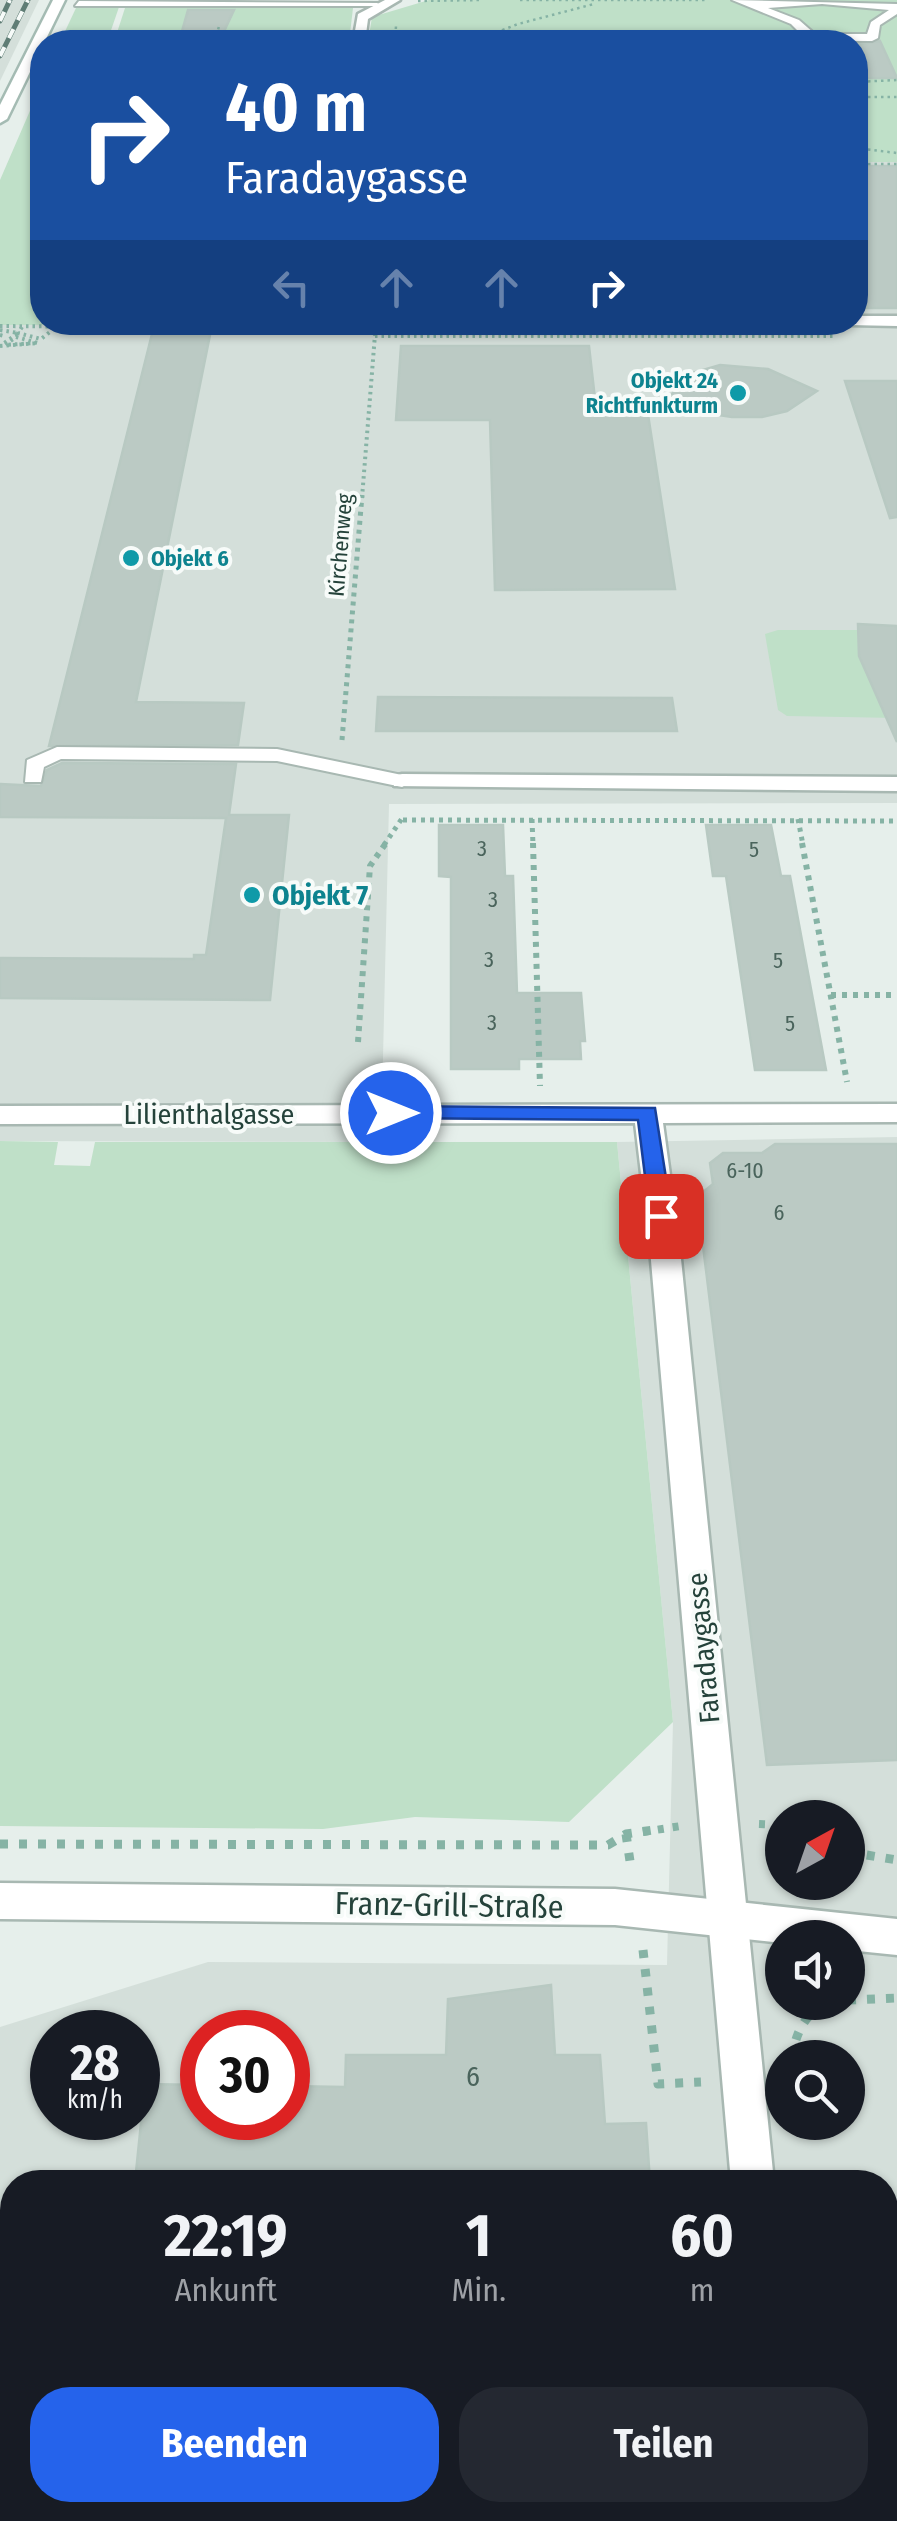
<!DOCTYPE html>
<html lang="de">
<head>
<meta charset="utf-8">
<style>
  body { margin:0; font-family:"Fira Sans Condensed",sans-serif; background:#242831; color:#f1f3f6; height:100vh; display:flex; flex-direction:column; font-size:38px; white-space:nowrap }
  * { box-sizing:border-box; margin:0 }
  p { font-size:32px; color:#9ea1a6 }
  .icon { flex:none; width:55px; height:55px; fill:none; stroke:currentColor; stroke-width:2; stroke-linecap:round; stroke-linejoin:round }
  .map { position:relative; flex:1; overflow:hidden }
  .details { position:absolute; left:0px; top:2170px; width:898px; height:352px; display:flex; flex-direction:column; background:#171b24; border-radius:40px 40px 0 0; box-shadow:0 2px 8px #0004 }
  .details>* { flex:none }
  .top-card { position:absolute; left:30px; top:30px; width:838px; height:305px; border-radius:40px; box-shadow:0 2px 8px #0004; background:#1a4fa0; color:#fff; overflow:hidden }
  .needle { width:65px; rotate:40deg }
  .fabs { position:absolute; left:765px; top:1800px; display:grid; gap:20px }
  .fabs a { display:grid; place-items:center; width:100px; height:100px; border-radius:50%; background:#171b24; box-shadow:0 2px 8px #0004; font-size:50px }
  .speed { position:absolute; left:30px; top:2010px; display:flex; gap:20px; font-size:50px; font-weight:700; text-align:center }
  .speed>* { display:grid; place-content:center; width:130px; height:130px; border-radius:50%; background:#171b24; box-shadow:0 2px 8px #0004; line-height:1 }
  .speed small { font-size:25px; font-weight:400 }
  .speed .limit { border:15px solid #d22; background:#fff; color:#111 }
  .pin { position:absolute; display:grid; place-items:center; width:85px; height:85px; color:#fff; margin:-42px; border-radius:20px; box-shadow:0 5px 15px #0006 }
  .me { position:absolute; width:110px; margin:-55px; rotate:90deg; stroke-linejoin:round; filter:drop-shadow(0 0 8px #0008) }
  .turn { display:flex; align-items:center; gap:35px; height:210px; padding:0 30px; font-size:45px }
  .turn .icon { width:130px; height:130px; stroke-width:2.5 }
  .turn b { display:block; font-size:70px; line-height:85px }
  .lanes { display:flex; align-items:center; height:95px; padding:0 30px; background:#0003; justify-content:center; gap:50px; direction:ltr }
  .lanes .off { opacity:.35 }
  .eta { display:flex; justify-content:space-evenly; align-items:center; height:170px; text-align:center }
  .eta b { font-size:60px; font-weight:700; line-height:70px }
  .cta { display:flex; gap:20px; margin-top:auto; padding:20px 30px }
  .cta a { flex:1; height:115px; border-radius:40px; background:#2563eb; color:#fff; font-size:40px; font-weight:700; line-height:115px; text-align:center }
  .cta a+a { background:#242831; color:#f1f3f6 }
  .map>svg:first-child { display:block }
</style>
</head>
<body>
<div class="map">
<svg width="897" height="2521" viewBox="0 0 897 2521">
  <rect width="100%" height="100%" fill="#e6efeb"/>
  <!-- built -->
  <g fill="#d4dfda" fill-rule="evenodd">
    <path d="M0 0H39L0 81Z"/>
    <path d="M855 162H897V803L389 804 381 1142 0 1141V325L855 322Z"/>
    <path d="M897 1137V2379H885V2182H12V2510H858L860 2521H0V2027L208 1962 667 1965 673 1722 617 1142ZM782 1818H848V1882H782ZM782 1938H848V2002H782ZM52 2032H138V2118H52ZM202 2032H288V2118H202ZM782 2058H848V2122H782Z"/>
  </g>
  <!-- green -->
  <g fill="#bfe0c8">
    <path d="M429 0H897V162H855V42H368L372 17Z"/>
    <path d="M119 7 107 42H60L76 8Z"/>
    <path d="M125 8 351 7 353 8 349 42H114Z"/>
    <path d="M42 83V322L116 325H0V180Z"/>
    <path d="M778 630H858V645L867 646V675L874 690 897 689V718L787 716 778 710 765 634Z"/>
    <path d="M0 1141 58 1142 54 1165 90 1166 95 1142H617L673 1722 569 1822 415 1817 323 1829 0 1826Z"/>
    <path d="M885 2402H897V2521H860L858 2510H885Z"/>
  </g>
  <!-- building -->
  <g fill="#bbcac4" stroke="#b8c9c2" stroke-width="2.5">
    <path d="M188 10H234L219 42H179Z"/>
    <path d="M880 41 897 78H855V45Z"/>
    <rect x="855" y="166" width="42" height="142"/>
    <path d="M153 330H211L136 702 244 703 238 745 49 746Z"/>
    <path d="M401 346H589L596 408H647L675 589 495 590 490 420H396Z"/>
    <path d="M720 365 768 369 817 391 787 411 762 417H732L665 407 682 376Z"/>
    <path d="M845 381H897V517L890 518Z"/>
    <path d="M858 624 897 626V742L859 656Z"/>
    <path d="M378 697 672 698 677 731H376Z"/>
    <path d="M62 763 236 764 229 815H289L270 1000 0 998V958L194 959V955H206L226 818 0 817V784L41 786 47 770Z"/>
    <path d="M439 825H503L505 876H513L517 993H581L585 1041H580L581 1059H519V1069H451V877L439 876Z"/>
    <path d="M706 825H771L781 876H790L826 1070H755L726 876H713Z"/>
    <path d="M775 1144H897V1760L767 1765 697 1197 713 1184 710 1163 723 1153H762Z"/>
    <path d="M551 1985 555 2055H600L605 2124 646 2123 650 2182H135L145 2084 202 2085V2118H288V2086L345 2087 346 2055H446L448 1999Z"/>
  </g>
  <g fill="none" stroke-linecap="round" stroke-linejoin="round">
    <!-- service casing -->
    <g stroke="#a8b8b2" stroke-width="4">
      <g id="service">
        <path d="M732 0 897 4V14L880 25 878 38 872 41 610 39 801 34 791 24ZM822 4 889 10 871 22 867 34H815L799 20 768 8Z"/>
        <path d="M79 1 377 3 383 6H75Z"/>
        <path d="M57 747 277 749 402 775 413 781 402 787 277 761 61 759 44 767 41 782H25L27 760Z"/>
      </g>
    </g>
    <!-- minor casing -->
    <g stroke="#a8b8b2" stroke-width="5">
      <g id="minor">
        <path d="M385 0H400L368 19 365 42H353L358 14Z"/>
        <path d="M855 316H897V326L849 325 855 322Z"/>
        <path d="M402 774 897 777V791L394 786V776Z"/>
        <path d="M897 1104V1122L663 1123 680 1249 774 2182H731L650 1249 635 1123 0 1124V1106Z"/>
        <path d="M758 2510H806L807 2521H759Z"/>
      </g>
    </g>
    <!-- tertiary casing -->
    <g stroke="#a8b8b2" stroke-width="5">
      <path id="tertiary" d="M0 1883 615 1889 897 1919V1955L848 1950V1938H782V1943L615 1925 0 1919Z"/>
    </g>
    <!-- secondary casing -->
    <g stroke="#a4bbb3" stroke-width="5">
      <path id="secondary" d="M53 0H65L7 119 0 123V105Z"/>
    </g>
    <!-- path-far5 -->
    <g stroke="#86b3a5" stroke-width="2.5" stroke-dasharray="2.5 4" stroke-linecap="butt">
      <path d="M520 0H705"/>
      <path d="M418 1 482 0"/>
      <path d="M501 31 593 32"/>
      <path d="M215 42 219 26"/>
      <path d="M395 42 396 26"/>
      <path d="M472 42 518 24 594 4"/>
      <path d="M855 82 897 80"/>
      <path d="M855 97H897"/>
      <path d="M855 148 897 153"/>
      <path d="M855 164H897"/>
    </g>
    <!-- path-far4 -->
    <g stroke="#86b3a5" stroke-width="4" stroke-dasharray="2.5 4" stroke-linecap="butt">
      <path d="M0 326 117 327 126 322"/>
      <path d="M22 327 18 333 41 339 55 328"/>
      <path d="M0 330 18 333 0 346"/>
      <path d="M0 335 4 336"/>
      <path d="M375 336H836"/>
      <path d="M362 498 376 322"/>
    </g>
    <!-- path-far3 -->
    <g stroke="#86b3a5" stroke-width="5" stroke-dasharray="4 5" stroke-linecap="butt">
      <path d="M342 740 362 495"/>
      <path d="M532 819 533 845"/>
      <path d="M798 819 803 845"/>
      <path d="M403 820 897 821"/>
      <path d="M384 845 403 817"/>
    </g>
    <!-- path-far2 -->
    <g stroke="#86b3a5" stroke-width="6" stroke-dasharray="5 6" stroke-linecap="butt">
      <path d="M533 843 540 1086"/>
      <path d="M802 843 847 1082"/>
      <path d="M831 995H897"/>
      <path d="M358 1042 370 866 386 843"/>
    </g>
    <!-- path-far1 -->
    <g stroke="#86b3a5" stroke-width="8" stroke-dasharray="6 9" stroke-linecap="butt">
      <path d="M759 1824 782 1825"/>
      <path d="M643 1832 681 1826"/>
    </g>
    <!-- path -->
    <g stroke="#86b3a5" stroke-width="9" stroke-dasharray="8 11" stroke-linecap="butt">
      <path d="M626 1834 631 1868"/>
      <path d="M0 1844 608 1845 626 1834 660 1829"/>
      <path d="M848 1852 897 1860"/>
      <path d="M643 1950 658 2084 701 2082"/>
      <path d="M848 2000 897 1998"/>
      <path d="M791 2058C797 2031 805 2010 833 2002"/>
    </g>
    <!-- service -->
    <use href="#service" fill="#fff" fill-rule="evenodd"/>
    <!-- minor -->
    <use href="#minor" fill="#fff" fill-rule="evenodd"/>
    <!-- tertiary -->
    <use href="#tertiary" fill="#fff" fill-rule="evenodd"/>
    <!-- secondary -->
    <use href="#secondary" fill="#fff" fill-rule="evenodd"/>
    <!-- rail casing -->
    <g stroke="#5f7d75" stroke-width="5">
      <g id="rail">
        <path d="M0 21 10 0"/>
        <path d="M0 56 28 0"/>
      </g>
    </g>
    <!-- rail -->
    <use href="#rail" stroke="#f7fbf9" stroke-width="4" stroke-dasharray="10" stroke-linecap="butt"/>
    <!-- path-bridge -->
    <path stroke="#86b3a5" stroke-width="4" stroke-dasharray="2.5 4" stroke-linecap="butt" d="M0 346 38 343 16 337 5 345 35 343"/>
  </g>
  <!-- route -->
  <path fill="#2563eb" stroke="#184099" stroke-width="2.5" d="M391 1106 655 1108 672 1216 661 1223 650 1216 638 1120 383 1118V1108Z"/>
  <!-- markers -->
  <g fill="#0f9aa8" stroke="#f7fbf9" stroke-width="4">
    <circle cx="738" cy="393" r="10"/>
    <circle cx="131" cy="558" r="10"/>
    <circle cx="252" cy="895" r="10"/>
  </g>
  <g text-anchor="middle" stroke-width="8" stroke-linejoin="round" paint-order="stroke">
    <!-- far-culture labels -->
    <g font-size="22" font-weight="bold" fill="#0d838f" stroke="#f7fbf9" text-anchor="end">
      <text x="718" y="388">Objekt 24<tspan x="718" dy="25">Richtfunkturm</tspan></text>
      <text x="151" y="566" text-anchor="start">Objekt 6</text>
    </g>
    <!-- far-street labels -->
    <g font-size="22" fill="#24423a" stroke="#f7fbf9">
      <text transform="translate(340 545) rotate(-85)" y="8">Kirchenweg</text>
    </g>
    <!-- number labels -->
    <g font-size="22" fill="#4a645c">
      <text x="482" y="856">3</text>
      <text x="754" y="857">5</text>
      <text x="493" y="907">3</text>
      <text x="489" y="967">3</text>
      <text x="778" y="968">5</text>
      <text x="492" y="1030">3</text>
      <text x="790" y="1031">5</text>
      <text x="745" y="1178">6-10</text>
      <text x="779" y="1220">6</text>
    </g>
    <!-- culture labels -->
    <g font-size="28" font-weight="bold" fill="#0d838f" stroke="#f7fbf9" text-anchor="start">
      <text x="272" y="905">Objekt 7</text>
    </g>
    <!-- street labels -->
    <g font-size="28" fill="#24423a" stroke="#f7fbf9">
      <text x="209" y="1124">Lilienthalgasse</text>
      <text transform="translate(703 1648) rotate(-95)" y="10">Faradaygasse</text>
    </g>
    <!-- near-number labels -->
    <g font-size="28" fill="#4a645c">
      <text x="473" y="2086">6</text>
    </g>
    <!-- near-street labels -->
    <g font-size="32" fill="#24423a" stroke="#f7fbf9">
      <text transform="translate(449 1905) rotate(1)" y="11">Franz-Grill-Straße</text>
    </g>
  </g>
</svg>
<div class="fabs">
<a><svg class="needle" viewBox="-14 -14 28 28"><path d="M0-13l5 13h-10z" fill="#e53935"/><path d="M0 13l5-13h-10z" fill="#9ea1a6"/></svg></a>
<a><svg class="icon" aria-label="sound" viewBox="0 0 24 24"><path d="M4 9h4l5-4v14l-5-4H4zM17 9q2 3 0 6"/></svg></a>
<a><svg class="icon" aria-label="search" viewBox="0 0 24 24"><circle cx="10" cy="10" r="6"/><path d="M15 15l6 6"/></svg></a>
</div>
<div class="speed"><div>28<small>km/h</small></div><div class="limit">30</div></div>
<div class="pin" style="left:661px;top:1216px;background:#d93025"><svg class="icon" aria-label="arrive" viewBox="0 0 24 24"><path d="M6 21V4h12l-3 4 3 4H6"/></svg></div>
<svg class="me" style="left:391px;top:1113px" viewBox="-20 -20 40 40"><circle r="17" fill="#2563eb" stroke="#fff" stroke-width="3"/><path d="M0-11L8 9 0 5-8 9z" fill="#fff"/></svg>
<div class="top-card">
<div class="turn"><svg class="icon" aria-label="right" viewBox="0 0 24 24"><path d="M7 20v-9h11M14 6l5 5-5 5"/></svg><div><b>40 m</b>Faradaygasse</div></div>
<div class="lanes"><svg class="icon off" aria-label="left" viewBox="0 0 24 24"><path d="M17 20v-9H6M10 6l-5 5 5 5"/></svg><svg class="icon off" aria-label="ahead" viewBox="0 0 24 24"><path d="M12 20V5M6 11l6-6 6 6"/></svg><svg class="icon off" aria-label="ahead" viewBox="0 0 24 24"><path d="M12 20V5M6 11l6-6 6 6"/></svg><svg class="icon" aria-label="right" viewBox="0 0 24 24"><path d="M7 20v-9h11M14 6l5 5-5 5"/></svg></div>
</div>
<section class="details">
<div class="eta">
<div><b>22:19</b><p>Ankunft</p></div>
<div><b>1</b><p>Min.</p></div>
<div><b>60</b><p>m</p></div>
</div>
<div class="cta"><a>Beenden</a><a>Teilen</a></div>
</section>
</div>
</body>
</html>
